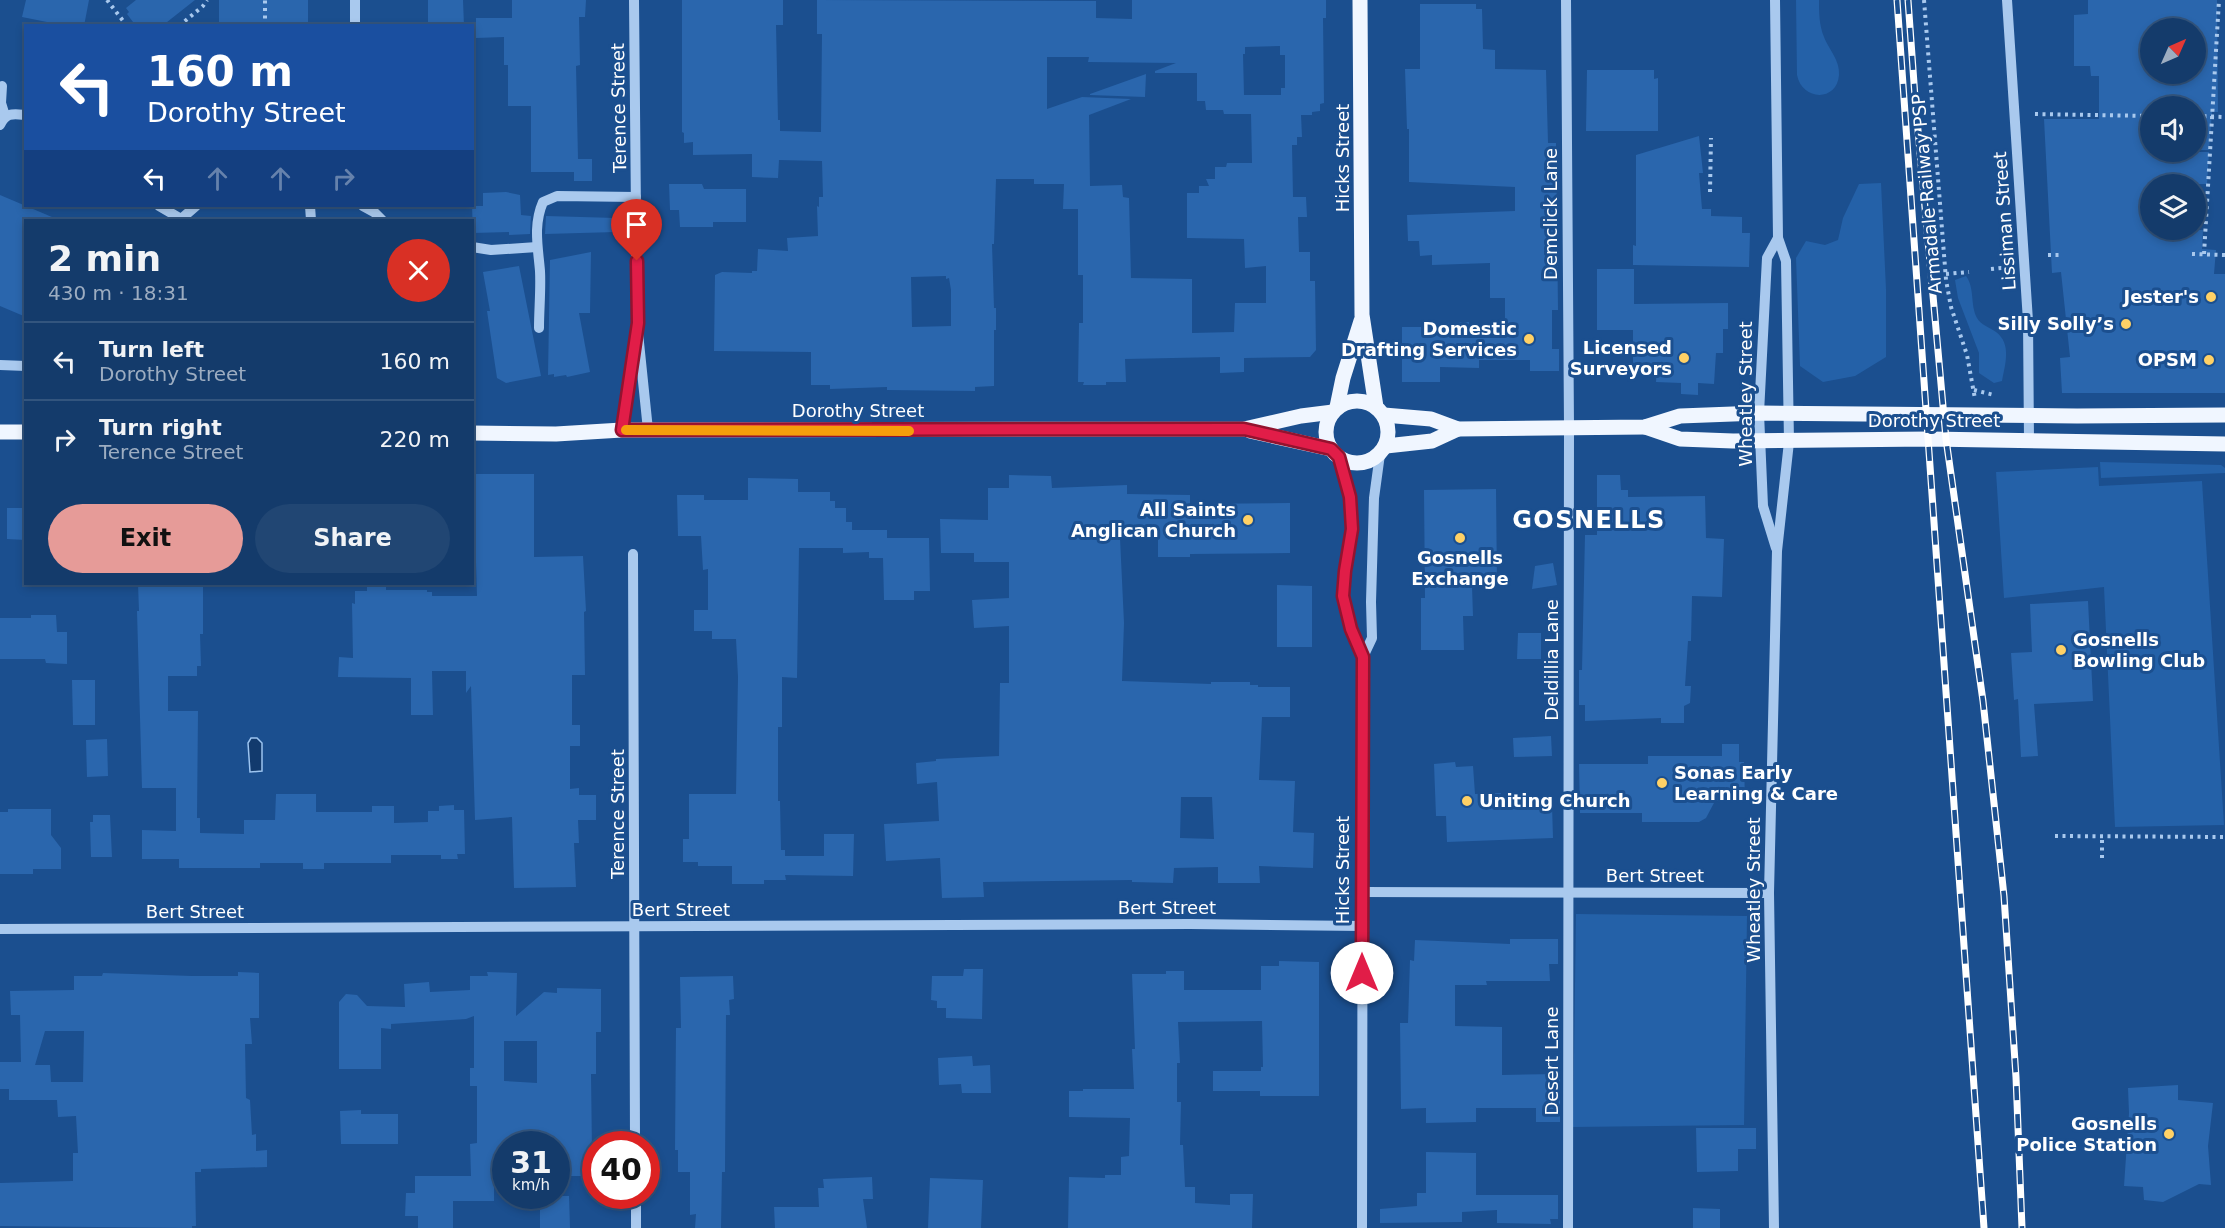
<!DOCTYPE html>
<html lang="en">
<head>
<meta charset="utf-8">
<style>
  body { margin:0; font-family:"DejaVu Sans",sans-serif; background:#214673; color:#f1f3f6; height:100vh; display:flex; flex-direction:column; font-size:22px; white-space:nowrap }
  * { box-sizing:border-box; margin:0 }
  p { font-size:20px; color:#9dadc1 }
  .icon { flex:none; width:33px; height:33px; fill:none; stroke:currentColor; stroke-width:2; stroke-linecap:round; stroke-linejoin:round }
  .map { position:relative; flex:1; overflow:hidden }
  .side { position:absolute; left:24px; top:219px; width:450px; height:366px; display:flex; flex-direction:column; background:#143b6b; border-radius:0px; box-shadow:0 3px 9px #0003,0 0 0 2px #33557e }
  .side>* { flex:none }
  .hud { position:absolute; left:24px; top:24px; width:450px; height:183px; border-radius:0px; box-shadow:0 3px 9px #0003,0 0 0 2px #33557e; background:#1a4fa0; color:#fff; overflow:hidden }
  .needle { width:39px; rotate:45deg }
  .controls { position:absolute; left:2140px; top:18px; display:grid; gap:12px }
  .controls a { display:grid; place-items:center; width:66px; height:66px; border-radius:50%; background:#143b6b; box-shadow:0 3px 9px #0003,0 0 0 2px #33557e; font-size:30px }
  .speed { position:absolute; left:492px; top:1131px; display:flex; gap:12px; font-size:30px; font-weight:700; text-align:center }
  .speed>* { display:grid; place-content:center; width:78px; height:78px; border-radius:50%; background:#143b6b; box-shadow:0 3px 9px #0003,0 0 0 2px #33557e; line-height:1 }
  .speed small { font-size:15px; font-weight:400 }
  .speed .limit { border:9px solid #d22; background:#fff; color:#111 }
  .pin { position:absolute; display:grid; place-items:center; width:51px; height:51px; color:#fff; margin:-62px -26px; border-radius:50% 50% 50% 0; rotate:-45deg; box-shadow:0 0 6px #0007 }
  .pin .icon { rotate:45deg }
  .me { position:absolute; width:66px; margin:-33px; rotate:0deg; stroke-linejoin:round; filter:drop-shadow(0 0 4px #0008) }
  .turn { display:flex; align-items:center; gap:21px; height:126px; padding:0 24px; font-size:27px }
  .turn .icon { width:78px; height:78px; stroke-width:2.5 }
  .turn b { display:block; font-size:42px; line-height:51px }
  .lanes { display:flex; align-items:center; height:57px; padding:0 24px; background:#0003; justify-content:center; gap:30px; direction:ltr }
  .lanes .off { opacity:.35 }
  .round { display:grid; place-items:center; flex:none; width:63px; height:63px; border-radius:32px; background:#214673 }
  .head { display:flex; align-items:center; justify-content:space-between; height:102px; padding:0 24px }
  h1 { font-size:36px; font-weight:700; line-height:45px }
  .cta { display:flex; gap:12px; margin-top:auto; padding:12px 24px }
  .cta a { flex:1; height:69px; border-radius:36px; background:#e69b98; color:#111; font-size:24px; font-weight:700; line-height:69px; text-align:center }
  .cta a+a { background:#214673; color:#f1f3f6 }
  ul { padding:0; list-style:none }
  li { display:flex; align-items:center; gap:18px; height:78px; padding:0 24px; border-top:2px solid #33557e }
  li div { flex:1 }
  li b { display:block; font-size:22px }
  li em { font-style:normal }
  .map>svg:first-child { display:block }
</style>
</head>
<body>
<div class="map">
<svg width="2225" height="1228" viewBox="0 0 2225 1228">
  <rect width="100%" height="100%" fill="#1b4f8f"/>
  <!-- green -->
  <g fill="#2461a8">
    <path d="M1796 0H1819C1819 12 1819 25 1824 37 1829 50 1840 60 1839 75 1837 102 1802 101 1797 75Z"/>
    <path d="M1881 183 1886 289V357L1855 376 1823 382 1800 366 1796 258 1806 241 1825 245 1838 240 1843 218 1859 184Z"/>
    <path d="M1966 276C1975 288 1970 305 1977 318 1981 325 1989 327 1996 332 2012 344 2005 365 2002 381L1994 383 1979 373V353L1958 298 1955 280Z"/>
    <path d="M2100 462 2221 465 2225 468V473L2101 478Z"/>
    <path d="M2098 467 2099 486 2202 481 2224 825 2115 827 2104 587 2004 598 1996 472Z"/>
    <path d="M1576 914 1747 916 1744 1125 1573 1127Z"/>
  </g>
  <!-- water -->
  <path fill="#123a6d" stroke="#9cc4f0" stroke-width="1.5" d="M251 738H257L262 743V771L250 772 248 743Z"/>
  <!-- building -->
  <g fill="#2a66ad" fill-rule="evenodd">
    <path d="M26 0H89L84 26H52V23L22 17Z"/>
    <path d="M136 0H195L162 26H136L127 14 129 12 126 8Z"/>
    <rect x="219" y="0" width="89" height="26"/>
    <path d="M428 0H463L464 26H428Z"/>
    <path d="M512 0H586L585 17H579L580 65 576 66 578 159H592V181H574V172H531V106H508V65H504V37L476 38V18H512Z"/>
    <path d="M682 0H783V25H776L778 120H780V131L821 132 822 34H817V0L1096 1V18L1132 19V0H1326V18H1323L1324 103 1320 104V111L1312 112V115H1301L1302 137H1297V145H1292L1293 197H1306L1307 217H1298L1299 252H1310V281H1315L1316 350 1310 357 1244 358V372L1220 373V357L1125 359 1126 382H1106V385H1083L1084 382H1078L1079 323H1083V275H1078V209H1063L1064 184H1034V179H996L994 244H992L994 308H996V330H994V386L975 387V391L887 390V387L830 389V385H811V352L714 351 715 275 722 272 752 273V271H757L758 249 788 251 787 238 818 236 817 206 819 207V197H823L822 161 779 160 778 178 752 177V154L693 155V142L684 143V133L682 132ZM1280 46V55H1285V88H1281V95H1244L1243 54H1245V47ZM1047 57H1089L1088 62 1176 63 1155 71V73H1197V101H1205L1206 110H1223L1224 114H1251L1252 163H1227L1226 167H1215V179H1206L1209 186H1199V193H1187V238L1244 239 1245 268 1266 266V303H1235L1234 332 1192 333V279L1131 278 1129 198 1123 197 1122 185 1090 186 1089 115 1131 99 1082 97 1047 109ZM946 276V279L949 278 951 290V326L912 327 911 277Z"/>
    <path d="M2088 0H2217L2218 112H2212L2209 150H2196V106H2151V152H2209L2207 184H2151V230H2203L2202 249 2216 250 2214 274H2225V393H2062L2060 358 2070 357 2061 272 2052 273 2044 119H2099V76H2091L2090 66H2074V15L2088 14ZM2151 28H2196V74H2151Z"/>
    <path d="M1420 4H1476V9H1482L1483 49 1495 50V69L1546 70 1548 143H1556L1558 310H1552V349H1559V371H1530V360H1479V368L1440 367V382H1402V327H1445V323L1469 322 1468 338H1505V298H1490V263L1432 265V255L1420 256 1419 241H1408L1407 215 1515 211V187L1409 182V129H1407L1405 69H1420Z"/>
    <path d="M1587 70H1654V79L1658 78V131H1586Z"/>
    <path d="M1146 74 1145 97 1090 95V94Z"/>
    <path d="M1699 136 1703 173H1699L1702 209H1711V216L1742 217V233H1750L1749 267 1633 265V245L1636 246V155Z"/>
    <path d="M669 184H702L704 189H746V222H713V227H680L679 210H670Z"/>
    <path d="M506 192 520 195 521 215 531 216 530 234 509 235V232L473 233 472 206H483V193Z"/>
    <path d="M0 195 59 220H26V317L0 306Z"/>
    <path d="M546 216 616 218V232L545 234Z"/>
    <path d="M591 252 590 313H579L590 372 567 377 566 375 554 377V374L548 375 550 260Z"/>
    <path d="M519 266 541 376 506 383 497 378 487 311H490L483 272Z"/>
    <path d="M1597 269H1634V304L1728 303V329H1723V353H1716L1714 384 1698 383V395L1681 394V383L1656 382 1657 366H1633V330H1597Z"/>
    <path d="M472 474H534V557L583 556 586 611 584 612 585 675H572V725H580V746H570V789L579 788V795H596V820H578L579 843H574L576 887 514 888 512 817 475 820 471 686 466 693V671H432L433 715H411V678L338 677 339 657 353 658 352 603 355 604V591H367V584H386V590H427V592H432V596H477L475 529H472Z"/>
    <path d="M1009 475 1051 476 1052 488 1127 485V494L1190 495V504L1290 503V553L1190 554V557H1158V538H1120L1124 623 1122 681 1211 684V682H1250V685H1258V687H1290V717H1262L1259 780 1295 781 1293 832 1314 833 1313 868 1259 866 1260 883H1218V867L1174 868 1173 883 1132 882V880L983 882 984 897 942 898 940 858 886 861 884 824 939 821 937 782 917 784 916 763 936 761V759L999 756 1000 683H1009V626L974 628 972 600 1009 598V562H974V553H941L940 519 988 520V488H1009ZM1181 797H1212L1214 839 1180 838Z"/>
    <path d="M1597 475H1620L1621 490H1628V497L1705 496 1706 538 1724 539 1722 597 1692 596 1691 641H1688L1685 686H1691L1690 703 1684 706V723H1661V718L1585 721V705H1579V670H1582L1585 535H1597Z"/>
    <path d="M748 478 798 479V492H830V501H835V508H846V522H852V530H887V538H929L930 591H914V600H884L883 558H869V552L843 553V548H799L797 678 782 677V727H778V801H780L781 850H785V856H824V834H854L853 876 785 875 786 880H764V884H732V866H698V862H683V839H689V794H736L738 677 736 639H712V631H694V610H708V569L703 570 701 536H678L677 495H704V500H748Z"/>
    <path d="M1496 489 1497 586H1472L1473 616H1463L1464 650H1421V598H1425L1424 490Z"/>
    <path d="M7 508H26V540L7 539Z"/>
    <path d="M1553 563 1557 585 1532 589 1535 566Z"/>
    <path d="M138 584H203V634H200L201 666H197V676H168V711H198L197 818H200V833L244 834V820H275L276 794H316V812H372V806H394V823L428 822V811H439V806L454 805V810H464L465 854H457L458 859H441V855H391V863H324V869H303V863H260V868H179V859H142V830L176 831V788H142L137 611H139Z"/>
    <path d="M1277 585 1312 586V647H1277Z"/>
    <path d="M2088 601 2093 701 2034 704 2038 756 2021 757 2018 699 2014 700 2011 653 2032 652 2030 604Z"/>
    <path d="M31 615H56L57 632H67V664L46 663 45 659H0V618H31Z"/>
    <path d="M1518 633H1541V659H1517Z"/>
    <path d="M72 680H95V725H73Z"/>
    <path d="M1551 736 1552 756 1514 757 1513 738Z"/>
    <path d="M107 739 108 776 87 777 86 740Z"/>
    <path d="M1722 744H1739V762H1744L1745 801H1715L1706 818 1699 822H1642V813H1580L1579 764H1648V756H1722Z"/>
    <path d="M1455 762 1456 767 1473 766 1475 794 1501 793 1497 803 1539 800 1538 806 1552 805 1553 838 1447 842 1446 816H1436L1434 764Z"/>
    <path d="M8 809H51V835L61 848V869H33V874H0V812H8Z"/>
    <path d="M93 815H110L112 857H91L90 822H93Z"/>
    <path d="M1510 939H1558V964H1549L1550 981H1486L1487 985H1455V1026L1502 1027V1075L1560 1074V1122H1536V1108H1476V1122L1426 1123V1108L1401 1109 1400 1023H1408L1410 960 1414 961 1415 940 1510 944Z"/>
    <path d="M1279 961 1319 962V1096H1260V1091H1213V1071H1261V1067H1263L1262 1021 1178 1022 1180 1063H1177V1102H1181L1180 1145H1183L1185 1187H1195V1203L1230 1205V1194H1253L1252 1228H1068L1069 1177 1105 1178V1175H1121V1157L1129 1156 1130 1118 1069 1117V1091H1083V1089H1134L1132 1049H1135L1132 974H1166V971H1184V990H1261V966H1279Z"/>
    <path d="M964 969H983L982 1019 946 1018V1008H937V1001L931 1000 932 976H963Z"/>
    <path d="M238 972 259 973V1018H250L252 1044H245L246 1098 250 1100 252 1135 256 1134V1151L267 1150V1167L201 1169V1172H195L196 1226H192V1228L0 1226V1183L73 1181V1153H78L76 1116 58 1117 57 1100H9V1089H0V1062H21L20 1015H11L10 991 74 990V976H102L103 973 192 976H238ZM45 1031H84L83 1082H51L50 1065H35Z"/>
    <path d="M487 972 517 973 516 1016 544 992 557 993V988L601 989V1032H596V1074H591L592 1152H595L594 1173H590V1176H556V1142H510V1144H506V1174H494V1201H453V1228H418V1216H405L406 1193H415V1176H471L470 1144 477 1143V1086H470V1068H474V1016L466 1019 391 1024V1029L381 1028V1069H339V1002L346 994 357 995 367 1006 405 1007 404 984 429 982 430 992 470 990V976H488ZM504 1041H537V1083L504 1081Z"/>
    <path d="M733 976 734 999 729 1000 730 1015H726L725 1172H722L721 1228H695L696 1214 690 1215V1172H678V1150H675L676 1028H681L680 977Z"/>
    <path d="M972 1056 973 1066 990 1065 991 1093H962L961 1084 939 1085 938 1058Z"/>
    <path d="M2178 1085V1100L2213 1103 2208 1146 2211 1185 2199 1184 2163 1202 2144 1200 2143 1187 2124 1186 2129 1113 2128 1088Z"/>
    <path d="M361 1110V1114H398V1144H341L340 1111Z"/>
    <path d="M1696 1128H1756V1149H1738V1171L1697 1172Z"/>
    <path d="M1426 1152 1476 1153V1195H1558V1219H1550L1551 1224 1497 1223V1210L1462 1212V1222L1380 1223V1209L1417 1206V1193H1426Z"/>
    <path d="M872 1177 873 1199H863L867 1228H775L774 1207H819L818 1188H824L823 1179Z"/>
    <path d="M930 1178 983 1180 981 1228H928Z"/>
    <path d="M540 1196H569L570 1228H540Z"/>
    <path d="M1693 1208 1720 1209V1228H1693Z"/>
  </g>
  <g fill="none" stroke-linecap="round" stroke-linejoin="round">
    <!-- path -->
    <g stroke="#a9c9ee" stroke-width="4" stroke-dasharray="3 4.5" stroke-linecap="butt">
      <path d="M107 0 127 26"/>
      <path d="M1924 0 1946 280 1951 307 1967 355 1975 399"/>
      <path d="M179 26 203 6 207 0"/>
      <path d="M265 26V0"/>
      <path d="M2035 114 2151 116"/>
      <path d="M2196 116 2225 117"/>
      <path d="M1710 192 1711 138"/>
      <path d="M2192 254 2225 255"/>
      <path d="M2204 254 2219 0"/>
      <path d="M2048 255H2060"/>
      <path d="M1991 269 2010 267"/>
      <path d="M1946 274 1969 272"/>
      <path d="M1974 390 1994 395"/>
      <path d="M2055 836 2225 837"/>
      <path d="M2102 858V837"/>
    </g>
    <!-- minor -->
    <g stroke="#a9c9ee" stroke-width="10">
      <path d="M355 0V26"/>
      <path d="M634 0 637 323 648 430"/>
      <path d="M1566 0 1569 427 1568 1228"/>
      <path d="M2007 0 2028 321 2029 441"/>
      <path d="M2 86 1 103 5 116"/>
      <path d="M0 125C6 112 13 114 26 115"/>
      <path d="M159 206 183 220"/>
      <path d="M310 206 311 220"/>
      <path d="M363 206 374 212 382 220"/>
      <path d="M181 219 196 206"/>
      <path d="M472 247 491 250 537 247"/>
      <path d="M539 328C539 309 541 290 540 271 538 247 533 225 543 202L557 196 636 197"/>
      <path d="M0 365 26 366"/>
      <path d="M622 430 635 341"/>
      <path d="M1339 457C1346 481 1353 505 1352 531 1352 545 1347 558 1345 572 1340 603 1351 629 1363 657L1362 1228"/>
      <path d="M1776 548 1763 506 1759 413 1767 258 1778 238"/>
      <path d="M633 554 635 1144"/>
      <path d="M1363 657 1372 638 1371 602 1374 498 1380 454"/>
      <path d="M1362 892 1769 893"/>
      <path d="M0 929 1190 924 1362 926"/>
      <path d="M636 1196V1228"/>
      <path d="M1774 1228 1769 893 1777 551 1789 442 1786 261 1778 238 1775 0"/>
    </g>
    <!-- major -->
    <g stroke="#f0f6ff" stroke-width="15">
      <path d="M1360 0 1362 315 1376 407"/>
      <circle cx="1357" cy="432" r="31"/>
      <path d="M1337 407 1343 378 1361 321"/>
      <path d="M1384 415 1431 419 1458 429 1645 427 1680 416 1759 413 2077 416 2225 415"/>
      <path d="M1645 427 1680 439 1733 441 1930 439 2225 444"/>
      <path d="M1250 431 1331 449"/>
      <path d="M0 432H26"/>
      <path d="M472 433 556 434 622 430 1244 429 1301 416 1333 412"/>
      <path d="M1386 446 1432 441 1458 429"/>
    </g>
    <!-- rail casing -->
    <g stroke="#fff" stroke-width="7">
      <g id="rail">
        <path d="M1897 0 1984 1228"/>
        <path d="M1908 0 1915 97 1946 439 1983 701 2004 896 2016 1077 2022 1228"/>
      </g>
    </g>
    <!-- rail -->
    <use href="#rail" stroke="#1b4f8f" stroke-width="4.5" stroke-dasharray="14" stroke-linecap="butt"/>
  </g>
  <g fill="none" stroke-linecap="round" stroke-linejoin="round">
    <!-- route casing -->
    <g stroke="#92132f" stroke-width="15">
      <path id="route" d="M637 261 638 323 622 430 1244 429 1331 449 1339 457 1350 497 1352 529 1345 571 1343 596 1351 629 1363 657 1362 973"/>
    </g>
    <!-- route -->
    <use href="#route" stroke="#e11d48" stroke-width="10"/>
    <!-- slow -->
    <path stroke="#f59e0b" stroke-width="10" d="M626 430 909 431"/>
  </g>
  <!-- markers -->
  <g fill="#ffd166" stroke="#1b4f8f" stroke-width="2">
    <circle cx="2211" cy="297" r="6"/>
    <circle cx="2126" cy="324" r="6"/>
    <circle cx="1529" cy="339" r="6"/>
    <circle cx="1684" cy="358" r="6"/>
    <circle cx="2209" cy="360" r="6"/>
    <circle cx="1248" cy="520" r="6"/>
    <circle cx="1460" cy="538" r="6"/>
    <circle cx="2061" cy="650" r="6"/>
    <circle cx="1662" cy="783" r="6"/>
    <circle cx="1467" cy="801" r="6"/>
    <circle cx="2169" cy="1134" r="6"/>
  </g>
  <g text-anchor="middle" stroke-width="6" stroke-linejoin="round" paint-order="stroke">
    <!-- street labels -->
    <g font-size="18" fill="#fff" stroke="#1b4f8f">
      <text transform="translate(619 108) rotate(-91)" y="6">Terence Street</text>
      <text transform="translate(1343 158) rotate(-90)" y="6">Hicks Street</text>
      <text transform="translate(1927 194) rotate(-95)" y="6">Armadale Railway PSP</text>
      <text transform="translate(1551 214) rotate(-90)" y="6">Demclick Lane</text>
      <text transform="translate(2005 221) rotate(-94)" y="6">Lissiman Street</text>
      <text transform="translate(1746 394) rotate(-90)" y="6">Wheatley Street</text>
      <text x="858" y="417">Dorothy Street</text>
      <text x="1934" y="427">Dorothy Street</text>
      <text transform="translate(1552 660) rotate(-90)" y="6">Deldillia Lane</text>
      <text transform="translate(618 814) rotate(-90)" y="6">Terence Street</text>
      <text transform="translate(1343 870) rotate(-90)" y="6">Hicks Street</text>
      <text x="1655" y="882">Bert Street</text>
      <text transform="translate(1754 890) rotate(-90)" y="6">Wheatley Street</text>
      <text x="1167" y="914">Bert Street</text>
      <text x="681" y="916">Bert Street</text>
      <text x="195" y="918">Bert Street</text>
      <text transform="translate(1552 1061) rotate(-90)" y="6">Desert Lane</text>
    </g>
    <!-- poi labels -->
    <g font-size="18" font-weight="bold" fill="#fff" stroke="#1b4f8f" text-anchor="end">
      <text x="2199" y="303">Jester's</text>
      <text x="2114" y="330">Silly Solly’s</text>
      <text x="1517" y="335">Domestic<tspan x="1517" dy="21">Drafting Services</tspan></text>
      <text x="1672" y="354">Licensed<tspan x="1672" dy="21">Surveyors</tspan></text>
      <text x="2197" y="366">OPSM</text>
      <text x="1236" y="516">All Saints<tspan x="1236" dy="21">Anglican Church</tspan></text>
      <text x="1460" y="564" text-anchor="middle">Gosnells<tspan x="1460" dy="21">Exchange</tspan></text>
      <text x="2073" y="646" text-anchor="start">Gosnells<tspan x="2073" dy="21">Bowling Club</tspan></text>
      <text x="1674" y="779" text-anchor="start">Sonas Early<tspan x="1674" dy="21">Learning &amp; Care</tspan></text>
      <text x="1479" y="807" text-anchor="start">Uniting Church</text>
      <text x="2157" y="1130">Gosnells<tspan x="2157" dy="21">Police Station</tspan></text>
    </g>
    <!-- district labels -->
    <g font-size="24" font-weight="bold" letter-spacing="1.5" fill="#fff" stroke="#1b4f8f">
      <text x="1589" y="528">GOSNELLS</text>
    </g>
  </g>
</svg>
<div class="controls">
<a><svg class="needle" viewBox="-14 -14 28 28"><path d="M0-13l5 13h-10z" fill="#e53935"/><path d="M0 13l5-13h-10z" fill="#9dadc1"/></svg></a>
<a><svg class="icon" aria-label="sound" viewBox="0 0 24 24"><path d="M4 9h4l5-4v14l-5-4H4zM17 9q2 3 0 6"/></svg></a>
<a><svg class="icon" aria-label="layers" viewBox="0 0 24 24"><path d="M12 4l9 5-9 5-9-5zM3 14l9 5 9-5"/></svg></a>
</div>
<div class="speed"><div>31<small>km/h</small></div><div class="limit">40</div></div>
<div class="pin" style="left:637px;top:261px;background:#d93025"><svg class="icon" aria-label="arrive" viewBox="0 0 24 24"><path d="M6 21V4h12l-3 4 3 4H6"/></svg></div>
<svg class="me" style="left:1362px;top:973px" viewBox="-20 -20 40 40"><circle r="19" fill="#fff"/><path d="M0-13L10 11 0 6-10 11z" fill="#e11d48"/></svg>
<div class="hud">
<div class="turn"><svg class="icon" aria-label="left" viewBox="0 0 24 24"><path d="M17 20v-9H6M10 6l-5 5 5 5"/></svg><div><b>160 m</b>Dorothy Street</div></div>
<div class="lanes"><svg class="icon" aria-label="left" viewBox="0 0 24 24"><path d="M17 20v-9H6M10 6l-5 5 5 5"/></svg><svg class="icon off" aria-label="ahead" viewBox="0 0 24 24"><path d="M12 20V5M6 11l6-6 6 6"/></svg><svg class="icon off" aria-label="ahead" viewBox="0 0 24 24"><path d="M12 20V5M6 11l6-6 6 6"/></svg><svg class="icon off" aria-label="right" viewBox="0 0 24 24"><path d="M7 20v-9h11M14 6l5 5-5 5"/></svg></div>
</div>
<section class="side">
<div class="head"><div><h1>2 min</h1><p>430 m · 18:31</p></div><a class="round" style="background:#d93025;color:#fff"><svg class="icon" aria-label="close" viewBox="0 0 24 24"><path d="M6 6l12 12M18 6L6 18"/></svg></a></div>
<ul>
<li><svg class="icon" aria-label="left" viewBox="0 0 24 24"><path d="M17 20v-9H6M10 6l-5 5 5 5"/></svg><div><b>Turn left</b><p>Dorothy Street</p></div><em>160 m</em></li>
<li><svg class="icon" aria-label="right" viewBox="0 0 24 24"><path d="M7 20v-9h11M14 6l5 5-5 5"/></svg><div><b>Turn right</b><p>Terence Street</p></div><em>220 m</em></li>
</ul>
<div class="cta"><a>Exit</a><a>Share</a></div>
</section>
</div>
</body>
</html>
